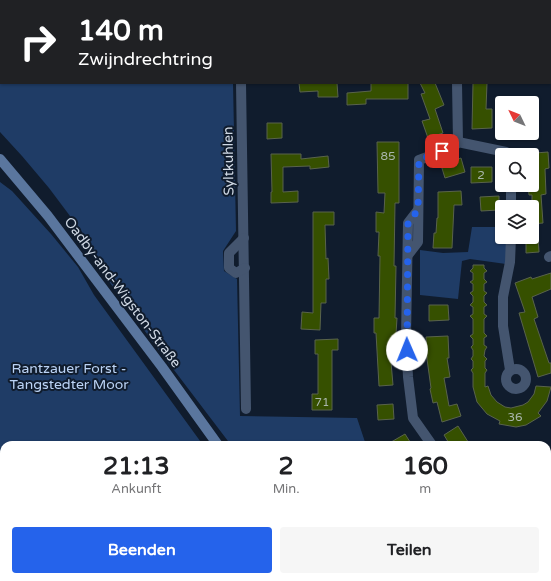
<!DOCTYPE html>
<html lang="de">
<head>
<meta charset="utf-8">
<style>
  body { margin:0; font-family:"Varela Round",sans-serif; background:#f6f6f6; color:#202124; height:100vh; display:flex; flex-direction:column; font-size:15px; white-space:nowrap }
  * { box-sizing:border-box; margin:0 }
  p { font-size:13px; color:#757577 }
  .icon { flex:none; width:22px; height:22px; fill:none; stroke:currentColor; stroke-width:2; stroke-linecap:round; stroke-linejoin:round }
  .map { position:relative; flex:1; overflow:hidden }
  .panel { position:absolute; left:0px; top:441px; width:551px; height:140px; display:flex; flex-direction:column; background:#fff; border-radius:12px 12px 0 0; box-shadow:0 1px 3px #0004 }
  .panel>* { flex:none }
  .top-card { position:absolute; left:0px; top:0px; width:551px; height:84px; box-shadow:0 1px 3px #0004; background:#202124; color:#fff; overflow:hidden }
  .needle { width:26px; rotate:313deg }
  .tools { position:absolute; left:495px; top:96px; display:grid; gap:8px }
  .tools a { display:grid; place-items:center; width:44px; height:44px; border-radius:4px; background:#fff; box-shadow:0 1px 3px #0004; font-size:20px }
  .pin { position:absolute; display:grid; place-items:center; width:34px; height:34px; color:#fff; margin:-17px; border-radius:8px; box-shadow:0 2px 6px #0006 }
  .me { position:absolute; width:44px; margin:-22px; rotate:359deg; stroke-linejoin:round; filter:drop-shadow(0 0 3px #0008) }
  .turn { display:flex; align-items:center; gap:14px; height:84px; padding:0 12px; font-size:18px }
  .turn .icon { width:52px; height:52px; stroke-width:2.5 }
  .turn b { display:block; font-size:28px; line-height:34px }
  .eta { display:flex; justify-content:space-evenly; align-items:center; height:68px; text-align:center }
  .eta b { font-size:24px; font-weight:700; line-height:28px }
  .primary-button { display:flex; gap:8px; margin-top:auto; padding:8px 12px }
  .primary-button a { flex:1; height:46px; border-radius:4px; background:#2563eb; color:#fff; font-size:16px; font-weight:700; line-height:46px; text-align:center }
  .primary-button a+a { background:#f6f6f6; color:#202124 }
  .map>svg:first-child { display:block }
</style>
</head>
<body>
<div class="map">
<svg width="551" height="581" viewBox="0 0 551 581">
  <rect width="100%" height="100%" fill="#101c2d"/>
  <!-- green -->
  <g fill="#1f3c66">
    <path d="M4 83H233L236 231 223 251 224 271 237 279 240 416 357 418 366 445H231L155 345 100 269 82 232 49 188 22 156 0 132V84Z"/>
    <path d="M0 182 12 191 51 234 78 267 94 295 203 445H4V577H285L288 581H0Z"/>
    <path d="M472 227H502V237H507L506 264 470 259 462 261 458 299 420 295V250L443 253 468 252Z"/>
    <path d="M321 577H539L551 581H324Z"/>
  </g>
  <!-- building -->
  <g fill="#365000" stroke="#59634c">
    <path d="M299 83H337L338 97H318V91L300 92Z"/>
    <path d="M371 83H408V99H366V104L347 105V93L371 91Z"/>
    <path d="M420 83H435L444 105 435 109 443 133 428 138 422 121 430 119 421 94 425 93Z"/>
    <path d="M473 83H487L486 109H492V128L472 129Z"/>
    <path d="M267 123H282V138L267 139Z"/>
    <path d="M377 142H399V203H395L394 266H396L395 318H397L396 334H395L396 361 391 362 393 385 379 386 376 333H374V318H379L380 256H378L379 232H376V212L384 213 385 193H378Z"/>
    <path d="M548 152 549 168 545 169 546 194 541 195 543 223 532 224V195H529L528 185H532V182L537 181 535 153Z"/>
    <path d="M271 154H301V159L328 156 329 167 310 169V166L283 167V192L298 191V202L271 203V192H272Z"/>
    <path d="M461 158 465 172 445 178 441 165Z"/>
    <path d="M471 167H492V182L471 183Z"/>
    <path d="M461 191 462 205H454L452 248H433L434 233H436L437 218H438V192Z"/>
    <path d="M499 196V210L481 211 480 197Z"/>
    <path d="M313 212H334V225H325L326 259 328 258 329 279H326V303H321L320 330 301 329 302 312 313 313Z"/>
    <path d="M538 237 539 252 526 253V238Z"/>
    <path d="M473 265H484V268L487 271 484 273V279L487 282 484 284V291L487 293 484 296V302L487 305 484 307V314L487 316 484 319V333L487 336 484 338V345L487 347 485 350 484 356 487 359 485 361V368L487 370 485 373V387L488 386 491 395 497 402 505 407 511 408 523 405 528 402 534 394 536 386 551 387 547 401 538 413 541 416 526 425 516 427 499 424 500 421 487 414 477 402 473 387V373L471 370 473 368V361L471 359 473 356V350L471 347 473 345V339L470 336 473 334V319L470 316 473 314V307L470 305 473 302V296L470 293 473 291V284L470 282 473 280V273L470 271 473 268Z"/>
    <path d="M551 273V289L532 297 538 317 534 319 549 363H551V373L538 377 519 313 525 312 515 283 531 277 532 279Z"/>
    <path d="M429 305H448L449 320 429 321Z"/>
    <path d="M448 336 449 358H447L450 377 444 378 449 406 457 404 461 416 442 422 437 402 433 403 430 389 431 388 427 359 426 337Z"/>
    <path d="M338 339V350H332V410H312V394H318V354H315V340Z"/>
    <path d="M393 404 394 419 378 420 377 405Z"/>
    <path d="M458 426 470 445H450L444 435Z"/>
    <path d="M405 434 412 445H386Z"/>
  </g>
  <g fill="none" stroke-linecap="round" stroke-linejoin="round">
    <!-- lane -->
    <path stroke="#44556f" stroke-width="5.5" d="M522 0V1"/>
    <!-- street -->
    <g stroke="#44556f" stroke-width="10">
      <path d="M16 0 17 1"/>
      <path d="M224 0 229 1"/>
      <path d="M72 1 82 0"/>
      <path d="M245 1 247 0"/>
      <path d="M318 1 319 0"/>
      <path d="M404 1 405 0"/>
      <path d="M241 83 246 409"/>
      <path d="M458 142 506 152 508 155"/>
      <path d="M511 207V185"/>
      <path d="M418 210 408 223 406 337 408 377 413 418 432 445"/>
      <path d="M244 238 229 253V268L236 273 245 268"/>
      <path d="M408 255 418 242 419 160 454 147 458 142 457 83"/>
      <path d="M549 257 551 256"/>
      <circle cx="516" cy="379" r="10"/>
      <path d="M510 370 503 326V297L510 262 511 237"/>
      <path d="M547 522 551 523"/>
    </g>
    <!-- secondary -->
    <g stroke="#5a769e" stroke-width="10">
      <path d="M550 25H551"/>
      <path d="M0 74H1"/>
      <path d="M0 159 48 216 162 367 218 445"/>
      <path d="M309 577 311 581"/>
    </g>
  </g>
  <g fill="none" stroke-linecap="round" stroke-linejoin="round">
    <!-- route -->
    <path stroke="#2563eb" stroke-width="7" stroke-dasharray="0 12.6" d="M407 350 408 223 418 210 419 160 442 151"/>
  </g>
  <g text-anchor="middle" stroke-width="4" stroke-linejoin="round" paint-order="stroke">
    <!-- number labels -->
    <g font-size="12" fill="#a9b6ab">
      <text x="388" y="160">85</text>
      <text x="481" y="179">2</text>
      <text x="322" y="406">71</text>
      <text x="515" y="421">36</text>
    </g>
    <!-- street labels -->
    <g font-size="14" fill="#cfd8e4" stroke="#101c2d">
      <text transform="translate(228 161) rotate(-91)" y="5">Syltkuhlen</text>
      <text transform="translate(123 292) rotate(53)" y="5">Oadby-and-Wigston-Straße</text>
    </g>
    <!-- park labels -->
    <g font-size="14" fill="#bbd3f5" stroke="#101c2d">
      <text x="69" y="373">Rantzauer Forst -<tspan x="69" dy="16">Tangstedter Moor</tspan></text>
    </g>
  </g>
</svg>
<div class="tools">
<a><svg class="needle" viewBox="-14 -14 28 28"><path d="M0-13l5 13h-10z" fill="#e53935"/><path d="M0 13l5-13h-10z" fill="#757577"/></svg></a>
<a><svg class="icon" aria-label="search" viewBox="0 0 24 24"><circle cx="10" cy="10" r="6"/><path d="M15 15l6 6"/></svg></a>
<a><svg class="icon" aria-label="layers" viewBox="0 0 24 24"><path d="M12 4l9 5-9 5-9-5zM3 14l9 5 9-5"/></svg></a>
</div>
<div class="pin" style="left:442px;top:151px;background:#d93025"><svg class="icon" aria-label="arrive" viewBox="0 0 24 24"><path d="M6 21V4h12l-3 4 3 4H6"/></svg></div>
<svg class="me" style="left:407px;top:350px" viewBox="-20 -20 40 40"><circle r="19" fill="#fff"/><path d="M0-13L10 11 0 6-10 11z" fill="#2563eb"/></svg>
<div class="top-card">
<div class="turn"><svg class="icon" aria-label="right" viewBox="0 0 24 24"><path d="M7 20v-9h11M14 6l5 5-5 5"/></svg><div><b>140 m</b>Zwijndrechtring</div></div>
</div>
<section class="panel">
<div class="eta">
<div><b>21:13</b><p>Ankunft</p></div>
<div><b>2</b><p>Min.</p></div>
<div><b>160</b><p>m</p></div>
</div>
<div class="primary-button"><a>Beenden</a><a>Teilen</a></div>
</section>
</div>
</body>
</html>
